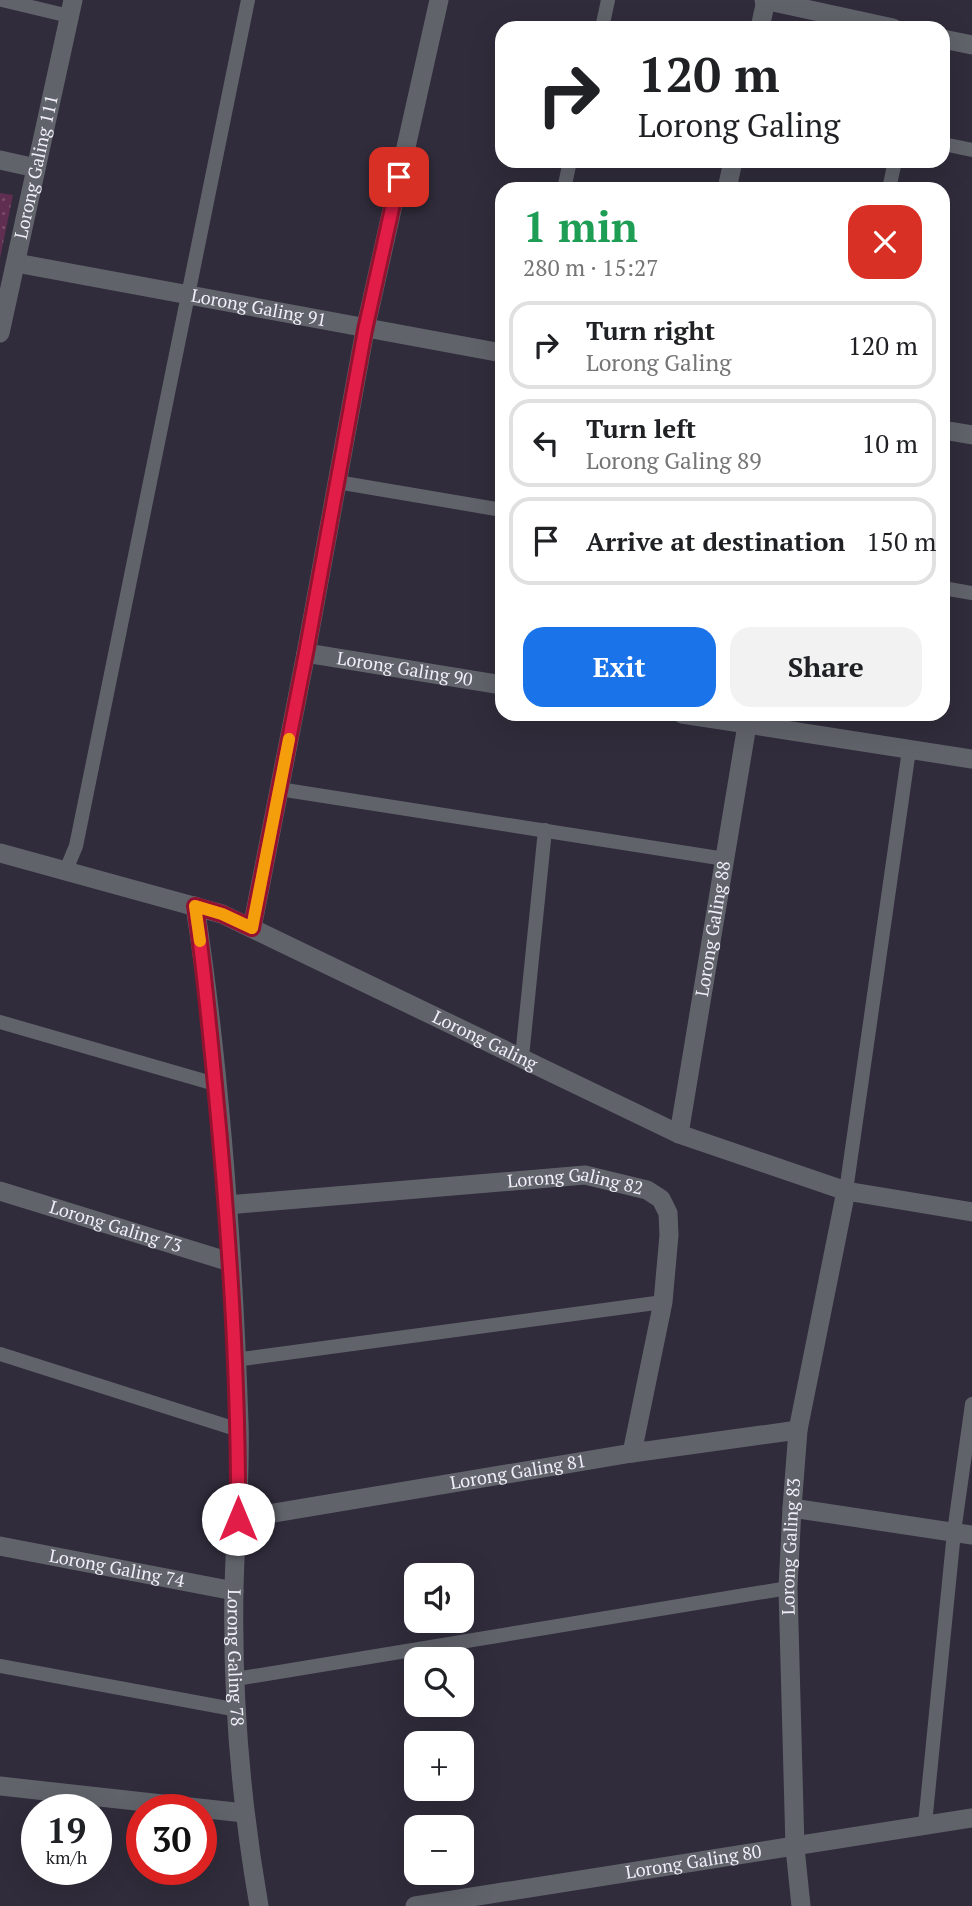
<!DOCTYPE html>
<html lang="en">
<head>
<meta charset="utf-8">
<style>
  body { margin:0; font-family:"PT Serif",serif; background:#f2f2f2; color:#202124; height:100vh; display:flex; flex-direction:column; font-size:26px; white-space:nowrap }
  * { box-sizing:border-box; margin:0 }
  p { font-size:23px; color:#757577 }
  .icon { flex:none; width:38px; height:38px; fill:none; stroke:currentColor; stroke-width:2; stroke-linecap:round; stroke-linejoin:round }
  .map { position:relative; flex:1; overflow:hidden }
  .sheet { position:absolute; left:495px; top:182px; width:455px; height:539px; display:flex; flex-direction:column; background:#fff; border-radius:21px; box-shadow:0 7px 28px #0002 }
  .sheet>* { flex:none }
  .hud { position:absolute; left:495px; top:21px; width:455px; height:147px; border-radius:21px; box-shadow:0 7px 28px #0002; background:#fff; color:#202124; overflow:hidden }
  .buttons { position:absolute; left:404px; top:1563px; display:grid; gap:14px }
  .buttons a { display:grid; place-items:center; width:70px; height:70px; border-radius:14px; background:#fff; box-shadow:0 7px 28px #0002; font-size:35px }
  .speed { position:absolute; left:21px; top:1794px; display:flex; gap:14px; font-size:35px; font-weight:700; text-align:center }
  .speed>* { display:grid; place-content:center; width:91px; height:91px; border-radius:50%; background:#fff; box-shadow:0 7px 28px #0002; line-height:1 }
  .speed small { font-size:18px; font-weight:400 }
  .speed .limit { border:10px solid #d22; background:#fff; color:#111 }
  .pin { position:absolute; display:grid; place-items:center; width:60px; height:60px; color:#fff; margin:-30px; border-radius:14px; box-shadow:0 4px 10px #0006 }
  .me { position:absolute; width:77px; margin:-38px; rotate:0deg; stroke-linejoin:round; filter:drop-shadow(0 0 5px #0008) }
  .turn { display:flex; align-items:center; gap:24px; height:147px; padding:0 28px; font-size:32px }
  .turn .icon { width:91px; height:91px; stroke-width:2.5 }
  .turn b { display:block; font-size:49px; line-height:60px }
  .round { display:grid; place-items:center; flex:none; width:74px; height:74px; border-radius:21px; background:#f2f2f2 }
  .head { display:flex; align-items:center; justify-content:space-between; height:119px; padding:0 28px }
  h1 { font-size:42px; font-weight:800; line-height:52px; color:#1e9e55 }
  .action { display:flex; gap:14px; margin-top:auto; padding:14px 28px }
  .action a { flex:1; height:80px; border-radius:21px; background:#1a73e8; color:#fff; font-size:28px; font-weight:800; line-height:80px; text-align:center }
  .action a+a { background:#f2f2f2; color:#202124 }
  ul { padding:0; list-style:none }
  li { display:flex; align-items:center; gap:21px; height:88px; margin:0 14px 10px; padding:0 14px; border:4px solid #e0e0e0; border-radius:21px }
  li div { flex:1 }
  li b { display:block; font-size:26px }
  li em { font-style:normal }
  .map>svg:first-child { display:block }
</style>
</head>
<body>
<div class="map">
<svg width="972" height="1906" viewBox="0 0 972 1906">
  <defs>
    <pattern id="grass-dots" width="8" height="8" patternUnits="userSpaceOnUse" patternTransform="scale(1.75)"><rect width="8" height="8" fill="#602e50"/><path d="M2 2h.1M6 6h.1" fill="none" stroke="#774d6a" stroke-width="1.8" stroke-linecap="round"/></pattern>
  </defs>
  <rect width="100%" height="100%" fill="#302c3b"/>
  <!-- grass -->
  <path fill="url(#grass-dots)" d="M0 193 13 195 0 258Z"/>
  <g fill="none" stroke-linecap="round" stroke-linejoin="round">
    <!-- service -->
    <g stroke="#61636b" stroke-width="14">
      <path d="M2 0 69 16"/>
      <path d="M602 28 608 0"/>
      <path d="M943 144 972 150"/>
      <path d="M564 189 570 161"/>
      <path d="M889 189 895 161"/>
      <path d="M337 482 502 510"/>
      <path d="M943 588 972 593"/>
      <path d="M279 789 725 859"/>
      <path d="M66 870 76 846 248 0"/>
      <path d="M0 1022 215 1084"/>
      <path d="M522 1057 545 830"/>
      <path d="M846 1191 909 750"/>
      <path d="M0 1354 239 1430"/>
      <path d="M235 1360 663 1302"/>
      <path d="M0 1666 238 1710"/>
      <path d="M236 1679 788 1588"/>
      <path d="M925 1824 954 1532 972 1404"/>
    </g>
    <!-- minor -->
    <g stroke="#61636b" stroke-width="19">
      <path d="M764 0 893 28"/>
      <path d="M760 28 766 0"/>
      <path d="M943 39 972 45"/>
      <path d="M0 160 36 168"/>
      <path d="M727 189 733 161"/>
      <path id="s1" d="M16 263 502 353"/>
      <path id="s2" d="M0 333 73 0"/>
      <path d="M943 430 972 435"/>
      <path id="s3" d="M306 653 502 685"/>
      <path d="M682 714 972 759"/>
      <path id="s4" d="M0 853 222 914 679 1134 846 1191 972 1212"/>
      <path id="s5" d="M195 906C221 1075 233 1251 239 1422 241 1478 235 1534 234 1590 232 1695 241 1803 259 1906"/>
      <path d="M252 928 306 653 365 330 439 0"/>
      <path id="s6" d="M679 1134 747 725"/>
      <path id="s7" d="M0 1191 230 1262"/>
      <path id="s8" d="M227 1205 585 1175 647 1190 661 1199 668 1213 669 1235 663 1302 632 1453"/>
      <path d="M792 1508 972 1535"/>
      <path id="s9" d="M238 1519 632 1453 798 1430"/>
      <path id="s10" d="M0 1546 234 1591"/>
      <path d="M0 1786 244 1813"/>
      <path id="s11" d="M415 1906 972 1818"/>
      <path id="s12" d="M801 1906 795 1848 788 1588 792 1508 798 1430 846 1191"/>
    </g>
  </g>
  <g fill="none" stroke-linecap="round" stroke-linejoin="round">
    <!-- route casing -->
    <g stroke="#92132f" stroke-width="18">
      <path id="route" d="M238 1519C239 1374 229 1229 215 1085 209 1025 204 966 195 906L222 914 252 928 306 653 365 330 399 177"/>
    </g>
    <!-- route -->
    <use href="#route" stroke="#e11d48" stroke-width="12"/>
    <!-- slow -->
    <path stroke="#f59e0b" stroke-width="12" d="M200 941 195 906 222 914 252 928 289 739"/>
  </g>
  <g text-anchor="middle" stroke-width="7" stroke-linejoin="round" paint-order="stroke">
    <!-- street labels -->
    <g font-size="18" fill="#f0eef8" stroke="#17161d">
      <text dy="6" stroke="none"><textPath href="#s2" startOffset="170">Lorong Galing 111</textPath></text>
      <text dy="6" stroke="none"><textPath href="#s1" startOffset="247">Lorong Galing 91</textPath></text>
      <text dy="6" stroke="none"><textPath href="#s3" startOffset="100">Lorong Galing 90</textPath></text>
      <text dy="6" stroke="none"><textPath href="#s6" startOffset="208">Lorong Galing 88</textPath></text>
      <text dy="6" stroke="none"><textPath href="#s4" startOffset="522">Lorong Galing</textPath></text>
      <text dy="6" stroke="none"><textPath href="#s8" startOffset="350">Lorong Galing 82</textPath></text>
      <text dy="6" stroke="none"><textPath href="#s7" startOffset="121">Lorong Galing 73</textPath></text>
      <text dy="6" stroke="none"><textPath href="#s9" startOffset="284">Lorong Galing 81</textPath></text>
      <text dy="6" stroke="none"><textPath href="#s12" startOffset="360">Lorong Galing 83</textPath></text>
      <text dy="6" stroke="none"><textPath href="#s10" startOffset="119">Lorong Galing 74</textPath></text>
      <text dy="6" stroke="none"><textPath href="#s5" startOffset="754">Lorong Galing 78</textPath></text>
      <text dy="6" stroke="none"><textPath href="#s11" startOffset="282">Lorong Galing 80</textPath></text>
    </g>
  </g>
</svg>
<div class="buttons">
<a><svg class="icon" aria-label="sound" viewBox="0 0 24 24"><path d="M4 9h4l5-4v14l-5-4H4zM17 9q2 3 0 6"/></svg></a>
<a><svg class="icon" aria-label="search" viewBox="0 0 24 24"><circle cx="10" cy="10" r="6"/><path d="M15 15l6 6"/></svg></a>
<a>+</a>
<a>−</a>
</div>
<div class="speed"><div>19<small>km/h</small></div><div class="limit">30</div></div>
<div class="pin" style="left:399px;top:177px;background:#d93025"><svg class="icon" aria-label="arrive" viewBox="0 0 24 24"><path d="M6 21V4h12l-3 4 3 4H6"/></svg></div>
<svg class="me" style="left:238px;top:1519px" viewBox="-20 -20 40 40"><circle r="19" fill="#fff"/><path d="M0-13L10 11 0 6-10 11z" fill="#e11d48"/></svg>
<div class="hud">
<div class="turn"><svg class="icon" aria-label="right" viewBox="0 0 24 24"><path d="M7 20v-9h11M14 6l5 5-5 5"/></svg><div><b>120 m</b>Lorong Galing</div></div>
</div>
<section class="sheet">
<div class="head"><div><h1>1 min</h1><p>280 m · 15:27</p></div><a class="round" style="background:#d93025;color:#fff"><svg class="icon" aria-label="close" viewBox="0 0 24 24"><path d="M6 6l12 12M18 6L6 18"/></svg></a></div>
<ul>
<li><svg class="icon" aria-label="right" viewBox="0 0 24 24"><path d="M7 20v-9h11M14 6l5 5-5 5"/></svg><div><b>Turn right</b><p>Lorong Galing</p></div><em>120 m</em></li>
<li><svg class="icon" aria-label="left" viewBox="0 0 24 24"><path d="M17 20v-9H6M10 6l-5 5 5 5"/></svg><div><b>Turn left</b><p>Lorong Galing 89</p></div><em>10 m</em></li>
<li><svg class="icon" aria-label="arrive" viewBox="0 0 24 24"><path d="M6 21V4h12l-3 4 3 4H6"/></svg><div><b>Arrive at destination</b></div><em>150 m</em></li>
</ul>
<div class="action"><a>Exit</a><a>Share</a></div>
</section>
</div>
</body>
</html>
